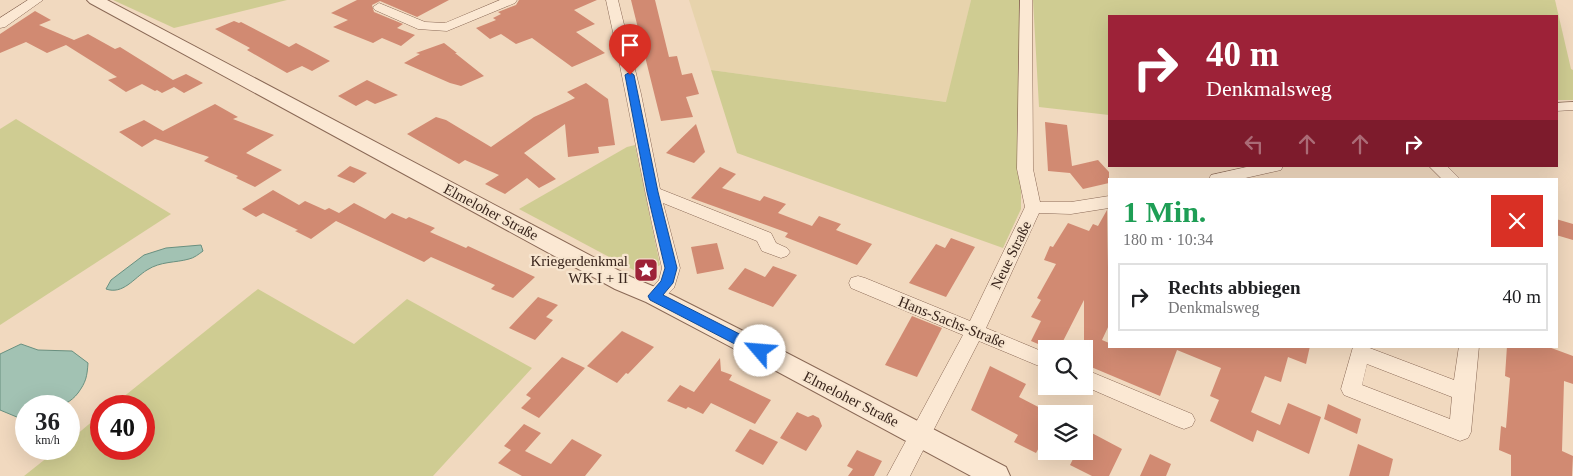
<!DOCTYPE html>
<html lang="de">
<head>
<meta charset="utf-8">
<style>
  body { margin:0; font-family:"Times New Roman",serif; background:#f6f6f6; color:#202124; height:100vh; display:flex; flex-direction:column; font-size:19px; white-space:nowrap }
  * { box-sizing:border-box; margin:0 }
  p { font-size:16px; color:#757577 }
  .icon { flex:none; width:28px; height:28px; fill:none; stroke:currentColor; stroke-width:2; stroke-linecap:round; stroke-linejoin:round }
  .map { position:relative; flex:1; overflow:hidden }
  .panel { position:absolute; left:1108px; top:178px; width:450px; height:170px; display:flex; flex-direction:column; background:#fff; border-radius:0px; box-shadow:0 5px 20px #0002 }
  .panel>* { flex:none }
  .banner { position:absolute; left:1108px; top:15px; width:450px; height:152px; border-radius:0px; box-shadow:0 5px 20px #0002; background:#9d2238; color:#fff; overflow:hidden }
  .fabs { position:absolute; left:1038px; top:340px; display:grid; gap:10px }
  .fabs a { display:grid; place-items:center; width:55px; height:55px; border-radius:0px; background:#fff; box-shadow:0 5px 20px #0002; font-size:25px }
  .speed { position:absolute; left:15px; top:395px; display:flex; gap:10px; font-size:25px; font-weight:700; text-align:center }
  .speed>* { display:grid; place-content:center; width:65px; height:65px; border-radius:50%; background:#fff; box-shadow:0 5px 20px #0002; line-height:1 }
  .speed small { font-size:12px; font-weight:400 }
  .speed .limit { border:8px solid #d22; background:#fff; color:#111 }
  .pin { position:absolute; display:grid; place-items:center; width:42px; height:42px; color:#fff; margin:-51px -21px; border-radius:50% 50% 50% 0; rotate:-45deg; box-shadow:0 0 5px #0007 }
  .pin .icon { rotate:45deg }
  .me { position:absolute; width:55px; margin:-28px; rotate:297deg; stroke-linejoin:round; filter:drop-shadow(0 0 4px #0008) }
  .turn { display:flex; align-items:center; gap:18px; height:105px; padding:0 15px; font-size:22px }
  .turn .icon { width:65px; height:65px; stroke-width:2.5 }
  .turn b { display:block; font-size:35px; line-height:42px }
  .lanes { display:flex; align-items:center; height:48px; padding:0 15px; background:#0003; justify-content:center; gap:25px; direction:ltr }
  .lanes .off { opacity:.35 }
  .round { display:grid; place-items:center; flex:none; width:52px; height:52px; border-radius:0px; background:#f6f6f6 }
  .summary { display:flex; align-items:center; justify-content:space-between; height:85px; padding:0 15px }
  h1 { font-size:30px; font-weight:600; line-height:38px; color:#1e9e55 }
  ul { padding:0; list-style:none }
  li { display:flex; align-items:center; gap:15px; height:68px; margin:0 10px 8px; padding:0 5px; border:2px solid #e0e0e0; border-radius:0px }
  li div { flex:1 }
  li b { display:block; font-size:19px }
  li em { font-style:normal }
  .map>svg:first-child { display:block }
</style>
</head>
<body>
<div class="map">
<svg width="1573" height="476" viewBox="0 0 1573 476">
  <rect width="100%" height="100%" fill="#f1d9bf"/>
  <!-- farmland -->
  <path fill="#e7d3ac" d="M689 0H971L947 102 711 70Z"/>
  <!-- green -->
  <g fill="#cfcc92">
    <path d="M113 0H287L174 28Z"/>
    <path d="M971 0H1021V209L1003 248 737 153 711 70 946 102Z"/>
    <path d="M1033 0H1555L1571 69 1573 70V100H1556V16H1109V115L1039 107Z"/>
    <path d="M16 119 171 214 0 325V129Z"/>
    <path d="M635 145 660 265 643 275 519 209 627 147Z"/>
    <path d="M258 289 354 344 407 299 532 368 433 476H24L58 449H69V441L101 414V449H144V406H112Z"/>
  </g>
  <!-- water -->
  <g fill="#a2c2b3" stroke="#699080">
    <path d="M201 245 203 251C199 254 194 258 189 259 175 263 161 261 147 270 134 278 123 295 106 289L111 280 144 255 166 248Z"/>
    <path d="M21 344 38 350 72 351 88 363C87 377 86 382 78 393 64 411 47 406 26 406V419L24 420 0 410V354Z"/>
  </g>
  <!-- building -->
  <g fill="#d18a72">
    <path d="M357 0H449L417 17 380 1 372 5 374 12 403 24 397 28 415 35 401 46 382 38 373 43 333 27 348 20 331 13Z"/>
    <path d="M519 0H597L574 10 595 24 576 32 605 53 572 67 532 38 516 44 501 34 490 39 476 28 496 20 493 18 501 14 498 12 516 5Z"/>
    <path d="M631 0H655L669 57 677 56 682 75 692 73 699 94 686 97 693 117 661 121Z"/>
    <path d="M35 11 51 20 39 25 74 40 88 34 115 49 120 47 173 80 186 74 203 83 184 93 174 87 162 93 157 90 155 91 142 84 126 92 108 80 117 77 66 45 47 53 26 42 0 53V34Z"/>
    <path d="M234 21 239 23 241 22 289 47 296 43 330 61 312 71 302 66 287 73 247 50 250 48 215 29Z"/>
    <path d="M444 43 457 53H455L484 76 461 86 450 83 404 63 420 54 416 53Z"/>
    <path d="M367 80 398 95 375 104 367 100 356 106 338 96Z"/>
    <path d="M586 83 608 99 615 145 598 147 599 153 568 157 565 124 524 153 556 179 539 188 527 178 505 194 485 184 499 175 465 160 459 164 407 134 436 117 446 120 491 147 534 117 575 98 567 92Z"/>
    <path d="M215 104 238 117 233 119 274 135 246 153 282 170 255 187 236 178 238 176 204 161 209 157 155 139 142 147 119 132 144 120 163 131Z"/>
    <path d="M1045 122 1067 125 1072 166 1098 160 1109 172V183L1083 189 1070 173 1048 171Z"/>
    <path d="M696 124 705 152 694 163 666 153Z"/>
    <path d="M350 166 367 173 354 183 337 176Z"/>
    <path d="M720 167 736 174 722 188 760 201 764 196 786 204 778 213 812 226 819 216 841 224 836 230 872 244 857 265 785 237 788 233 691 198Z"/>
    <path d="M273 190 299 205 305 201 325 210 329 208 339 213 354 203 385 219 392 213 406 219 409 217 435 228 430 232 466 248 468 246 535 277 513 298 491 289 495 285 431 257 424 262 336 221 311 239 295 231 298 230 263 213 256 217 242 209Z"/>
    <path d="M1107 210 1109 325 1102 340 1109 343V346H1310L1306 364 1288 357 1281 382 1265 376 1251 412 1280 425 1288 403 1321 417 1309 454 1257 430 1253 442 1210 421 1219 400 1210 396 1221 368 1177 350 1160 396 1084 364V300L1059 349H1050L1031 341 1041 321 1031 317 1041 300 1037 298 1056 264 1044 260 1050 246 1053 247 1068 223 1089 231 1093 224 1098 226Z"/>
    <path d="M1556 219 1573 224V240L1556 235Z"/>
    <path d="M951 238 975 247 946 297 909 283 936 244 945 248Z"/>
    <path d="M717 243 724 269 697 274 691 247Z"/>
    <path d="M773 266 797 275 773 307 728 289 745 268 765 277Z"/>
    <path d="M538 297 558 305 546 317 553 320 535 340 509 328Z"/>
    <path d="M912 316 942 328 917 377 885 365Z"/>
    <path d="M622 331 654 347 628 374 626 373 617 383 587 366Z"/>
    <path d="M1507 346H1546L1573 356V384L1564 381 1562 451 1573 456 1572 476H1511V455L1499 450 1501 426 1506 428 1510 378 1505 376Z"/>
    <path d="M562 357 585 368 539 418 521 408 531 398 526 395Z"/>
    <path d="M720 358 721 371 732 375 729 380 771 400 755 424 711 403 703 414 688 407 686 409 667 401 680 385 694 392Z"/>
    <path d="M990 366 1026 384 1019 397 1046 411V447L1041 444 1036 453 1014 442 1018 435 971 410Z"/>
    <path d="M1328 404 1361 419 1357 434 1324 419Z"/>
    <path d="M797 412 808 417 813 415 819 418 822 426 806 451 780 438Z"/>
    <path d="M524 424 541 433 525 451 551 464 572 439 602 455 585 476H522L498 463 511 450 504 446Z"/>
    <path d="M750 429 778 442 763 465 735 451Z"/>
    <path d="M1088 431 1122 449 1109 476H1092L1070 465 1077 451H1084V439Z"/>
    <path d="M1358 444 1393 459 1389 476H1349Z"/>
    <path d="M857 450 882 461 874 476H848L853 469 847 466Z"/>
    <path d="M1150 454 1171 464 1166 476H1140Z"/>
  </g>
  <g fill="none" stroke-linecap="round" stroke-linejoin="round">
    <!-- minor casing -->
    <g stroke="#8a6956" stroke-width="1">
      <g id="minor">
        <path d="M28 0H43L5 27 0 28V18Z"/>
        <path d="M500 0H517L515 3 447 31 418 29 375 10 373 7 379 3 425 22 445 23Z"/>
        <path d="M606 0H618L641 94 660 189 771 233 776 243 787 248 790 252 787 256 781 258 762 251 757 241 663 203 680 268 674 288 661 301 654 303 647 301 645 296 659 280 662 268C641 179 626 89 606 0Z"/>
        <path d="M1020 0H1032L1033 169 1040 202H1071L1109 196V208L1071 214 1039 213 986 328 1046 353V369L979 341 910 476H887L963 335 851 288 849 283 851 278 858 276 865 278 970 321 1025 207 1017 169Z"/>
        <path d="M1573 102V110L1556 111V103Z"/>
        <path d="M1251 166H1283L1281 170 1241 179H1209L1211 175Z"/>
        <path d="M1429 166H1447L1460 179H1442Z"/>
        <path d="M1357 346 1367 347 1454 380 1459 346H1479L1471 432 1468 438 1460 441 1344 395 1341 389 1353 347ZM1367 364 1452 397 1450 419 1362 385Z"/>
        <path d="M1084 369 1192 414 1195 420 1192 426 1184 429 1176 426 1084 386Z"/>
      </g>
    </g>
    <!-- tertiary casing -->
    <g stroke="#8a6956" stroke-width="2">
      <path id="tertiary" d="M87 0H107L631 277 662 290 785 352 1006 467 1010 476H971L767 366 646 302 615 289 90 3Z"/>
    </g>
    <!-- minor -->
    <use href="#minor" fill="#fbe8d3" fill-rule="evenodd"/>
    <!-- tertiary -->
    <use href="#tertiary" fill="#fbe8d3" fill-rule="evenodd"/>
  </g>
  <!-- route -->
  <path fill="#1a73e8" stroke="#114b97" d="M630 72 634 75 658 192 677 268 673 283 663 295 765 347 767 351 765 355H756L650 300 648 296 661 281 665 268 647 192 625 75Z"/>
  <!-- icons -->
  <defs>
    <g id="sight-square" transform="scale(1.25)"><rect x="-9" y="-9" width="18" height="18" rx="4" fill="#9d2238" stroke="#f7e5cf"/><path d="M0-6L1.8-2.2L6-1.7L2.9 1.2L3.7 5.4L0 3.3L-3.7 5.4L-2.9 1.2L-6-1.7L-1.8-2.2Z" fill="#fff"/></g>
  </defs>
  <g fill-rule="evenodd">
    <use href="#sight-square" x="646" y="270"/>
  </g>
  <g text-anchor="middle" stroke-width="4.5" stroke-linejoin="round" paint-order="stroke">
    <!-- street labels -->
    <g font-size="15" fill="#39251c" stroke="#f7e5cf">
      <text transform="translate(491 212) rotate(28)" y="5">Elmeloher Straße</text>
      <text transform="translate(1011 255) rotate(-64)" y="5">Neue Straße</text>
      <text transform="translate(952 322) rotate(22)" y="5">Hans-Sachs-Straße</text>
      <text transform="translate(851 399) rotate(27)" y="5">Elmeloher Straße</text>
    </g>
    <!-- poi labels -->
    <g font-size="15" fill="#39251c" stroke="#f7e5cf" text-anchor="end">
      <text x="628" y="266">Kriegerdenkmal<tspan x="628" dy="17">WK I + II</tspan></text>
    </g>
  </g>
</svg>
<div class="fabs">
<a><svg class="icon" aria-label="search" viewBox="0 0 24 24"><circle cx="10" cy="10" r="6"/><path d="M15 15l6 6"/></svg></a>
<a><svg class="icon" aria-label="layers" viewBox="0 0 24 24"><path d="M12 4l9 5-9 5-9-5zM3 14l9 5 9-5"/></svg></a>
</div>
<div class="speed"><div>36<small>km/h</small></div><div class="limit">40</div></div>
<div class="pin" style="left:630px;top:75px;background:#d93025"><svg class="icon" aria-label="arrive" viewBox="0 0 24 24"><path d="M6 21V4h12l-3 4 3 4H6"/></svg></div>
<svg class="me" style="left:760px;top:351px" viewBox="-20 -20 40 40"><circle r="19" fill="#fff"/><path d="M0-13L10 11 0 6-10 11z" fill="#1a73e8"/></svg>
<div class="banner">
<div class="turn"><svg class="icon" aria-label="right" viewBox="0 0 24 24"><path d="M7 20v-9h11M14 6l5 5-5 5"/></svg><div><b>40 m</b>Denkmalsweg</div></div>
<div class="lanes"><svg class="icon off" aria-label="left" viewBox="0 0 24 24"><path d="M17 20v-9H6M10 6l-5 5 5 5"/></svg><svg class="icon off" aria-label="ahead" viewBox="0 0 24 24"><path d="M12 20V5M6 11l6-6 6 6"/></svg><svg class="icon off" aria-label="ahead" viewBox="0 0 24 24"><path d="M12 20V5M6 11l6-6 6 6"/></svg><svg class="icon" aria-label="right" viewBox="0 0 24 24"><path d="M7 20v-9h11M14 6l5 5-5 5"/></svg></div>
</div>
<section class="panel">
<div class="summary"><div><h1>1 Min.</h1><p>180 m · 10:34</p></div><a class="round" style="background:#d93025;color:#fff"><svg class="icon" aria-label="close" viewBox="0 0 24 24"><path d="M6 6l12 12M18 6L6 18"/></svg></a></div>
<ul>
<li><svg class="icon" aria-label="right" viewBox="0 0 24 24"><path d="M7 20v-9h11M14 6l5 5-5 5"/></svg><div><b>Rechts abbiegen</b><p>Denkmalsweg</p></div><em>40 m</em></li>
</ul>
</section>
</div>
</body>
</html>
